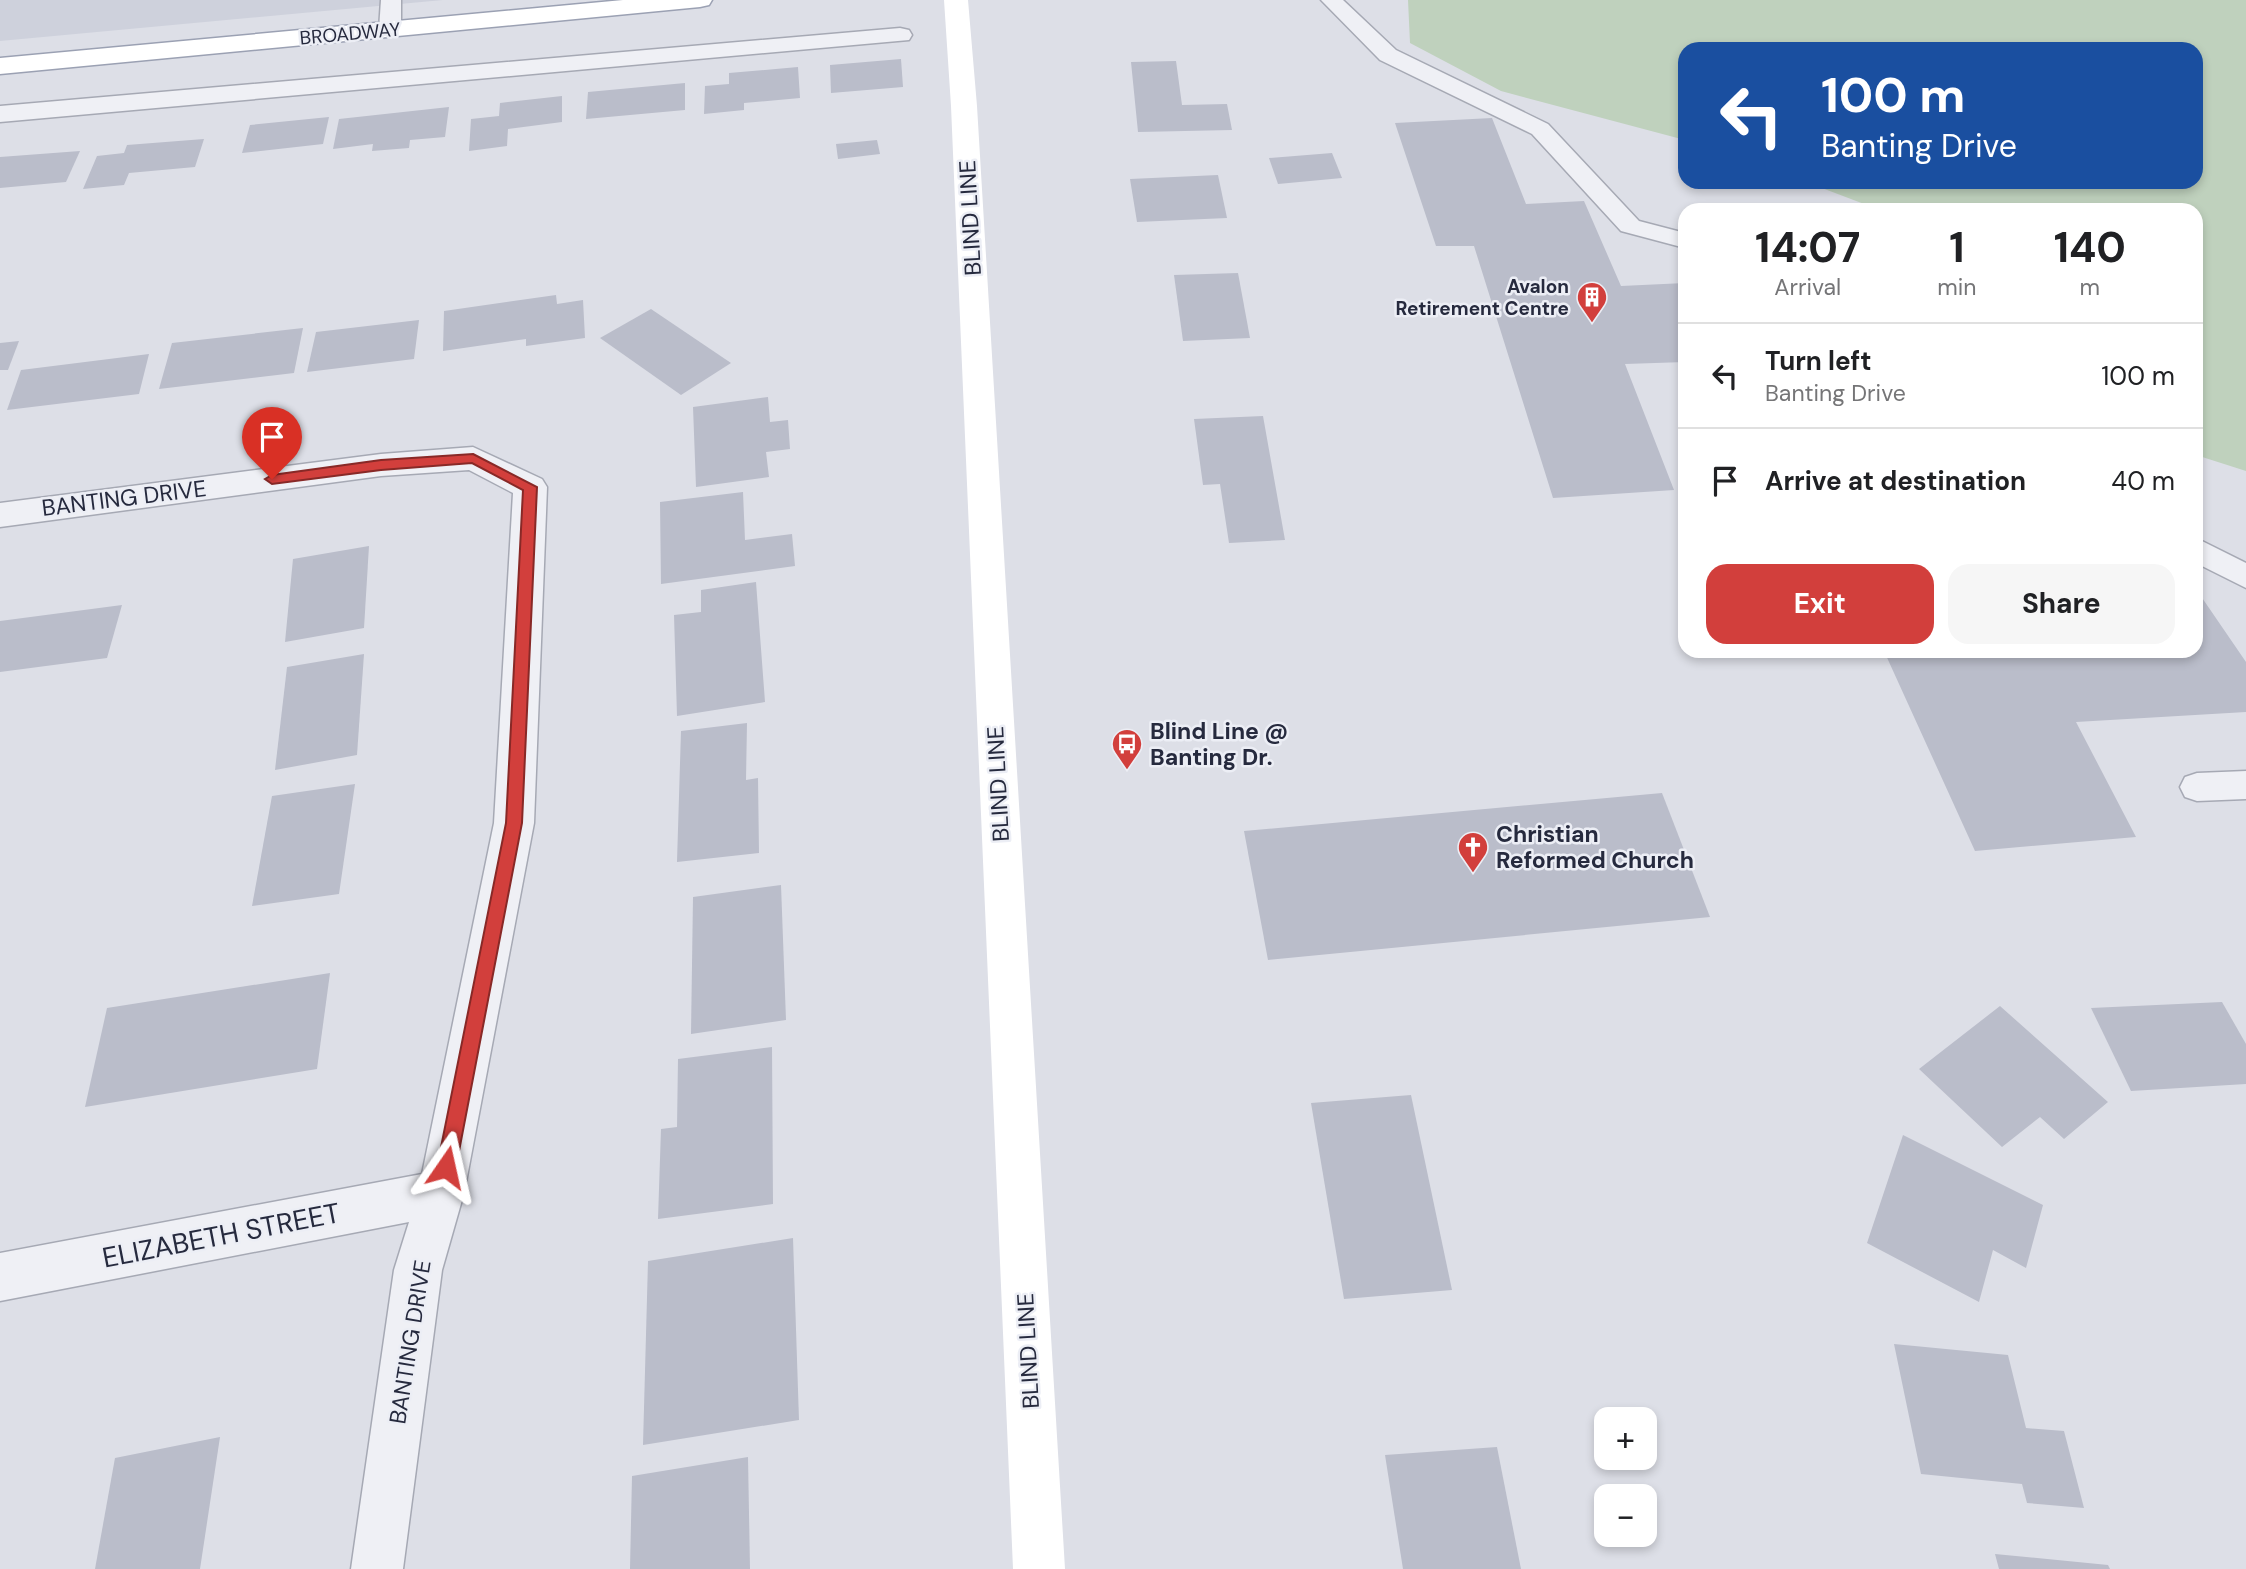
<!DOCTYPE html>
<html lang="en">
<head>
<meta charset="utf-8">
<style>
  body { margin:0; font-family:"DM Sans",sans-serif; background:#f6f6f6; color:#202124; height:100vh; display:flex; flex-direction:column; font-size:26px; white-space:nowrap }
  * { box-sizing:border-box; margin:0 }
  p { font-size:23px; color:#757577 }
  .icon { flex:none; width:38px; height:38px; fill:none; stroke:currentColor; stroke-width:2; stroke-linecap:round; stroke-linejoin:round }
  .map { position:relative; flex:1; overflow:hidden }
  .side { position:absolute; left:1678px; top:203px; width:525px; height:455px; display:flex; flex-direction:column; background:#fff; border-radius:21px; box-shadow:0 4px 10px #0003 }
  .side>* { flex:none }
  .top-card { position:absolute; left:1678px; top:42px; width:525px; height:147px; border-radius:21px; box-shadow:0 4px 10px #0003; background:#1a4fa0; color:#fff; overflow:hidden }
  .fabs { position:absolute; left:1594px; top:1407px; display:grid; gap:14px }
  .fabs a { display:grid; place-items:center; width:63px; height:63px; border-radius:14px; background:#fff; box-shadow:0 4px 10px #0003; font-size:35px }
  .pin { position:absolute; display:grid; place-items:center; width:60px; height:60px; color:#fff; margin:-72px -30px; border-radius:50% 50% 50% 0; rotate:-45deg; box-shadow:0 0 7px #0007 }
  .pin .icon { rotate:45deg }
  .me { position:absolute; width:77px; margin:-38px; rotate:11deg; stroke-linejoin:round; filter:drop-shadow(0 0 5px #0008) }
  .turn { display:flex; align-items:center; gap:24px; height:147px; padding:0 28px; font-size:32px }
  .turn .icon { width:91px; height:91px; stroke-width:2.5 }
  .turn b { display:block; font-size:49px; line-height:60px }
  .eta { display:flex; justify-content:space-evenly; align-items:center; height:119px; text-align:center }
  .eta b { font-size:42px; font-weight:700; line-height:49px }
  .cta { display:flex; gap:14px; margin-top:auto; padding:14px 28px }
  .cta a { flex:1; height:80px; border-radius:21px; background:#d23f3c; color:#fff; font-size:28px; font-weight:700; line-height:80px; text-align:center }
  .cta a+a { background:#f6f6f6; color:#202124 }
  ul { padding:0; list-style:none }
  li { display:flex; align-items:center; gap:21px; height:105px; padding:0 28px; border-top:2px solid #e0e0e0 }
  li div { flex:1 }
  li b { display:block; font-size:26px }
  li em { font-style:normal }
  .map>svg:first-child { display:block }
</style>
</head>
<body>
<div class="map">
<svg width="2246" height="1569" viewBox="0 0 2246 1569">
  <rect width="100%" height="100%" fill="#dddfe7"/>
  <!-- built -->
  <path fill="#ced1dc" d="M0 0H443L0 41Z"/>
  <!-- green -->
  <path fill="#bfd1bd" d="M1408 0H2246V471L2196 455V210H1880L1806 182H2196V49H1685V140L1501 91 1410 43Z"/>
  <!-- building -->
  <g fill="#babdca">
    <path d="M901 59 903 87 831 93 830 65Z"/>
    <path d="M1176 61 1182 105 1227 104 1232 130 1138 132 1131 62Z"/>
    <path d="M798 67 800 98 744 103V110L704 114 705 86 729 84V73Z"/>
    <path d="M685 83V110L586 119 588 92Z"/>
    <path d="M562 96V122L508 129 507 146 469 151 471 119 499 116 500 103Z"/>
    <path d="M449 107 445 137 410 140 409 148 372 151 373 144 333 149 339 119Z"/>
    <path d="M329 117 323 144 242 153 250 125Z"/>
    <path d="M1492 118 1526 204 1584 201 1621 286 1685 283V362L1625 364 1674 490 1553 498 1474 246H1436L1395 123Z"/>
    <path d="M204 139 195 167 129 173 124 185 83 189 97 156 124 153 127 145Z"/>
    <path d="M877 140 880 154 838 159 836 144Z"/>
    <path d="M80 151 66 182 0 188V157Z"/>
    <path d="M1332 153 1342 178 1278 184 1269 158Z"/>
    <path d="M1218 175 1227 218 1137 222 1130 179Z"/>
    <path d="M1238 273 1250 338 1183 341 1174 275Z"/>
    <path d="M556 295 557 304 583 300 585 338 526 346V339L443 351 444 311Z"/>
    <path d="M651 309 731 363 681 395 600 338Z"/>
    <path d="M419 320 414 359 307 372 316 332Z"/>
    <path d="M303 328 294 373 159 389 172 343Z"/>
    <path d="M19 341 8 370H0V343Z"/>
    <path d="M149 354 139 394 7 410 21 370Z"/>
    <path d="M768 397 770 422 788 420 790 449 766 452 769 477 696 487 693 407Z"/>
    <path d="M1263 416 1285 540 1229 543 1220 484 1203 485 1194 419Z"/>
    <path d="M743 492 745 540 792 534 795 566 661 584 660 502Z"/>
    <path d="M369 546 364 628 285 642 293 559Z"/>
    <path d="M756 582 765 702 677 716 674 615 701 612V590Z"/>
    <path d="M2196 589 2246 662V712L2076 722 2136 837 1975 851 1884 651H2196Z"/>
    <path d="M122 605 107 658 0 672V621Z"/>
    <path d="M364 654 357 755 275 770 287 667Z"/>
    <path d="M747 723 746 780 758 778 759 853 677 862 681 731Z"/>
    <path d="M355 784 339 894 252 906 272 796Z"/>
    <path d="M1662 793 1710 917 1268 960 1244 831Z"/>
    <path d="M781 885 786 1020 691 1034 693 897Z"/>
    <path d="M330 973 317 1069 85 1107 107 1008Z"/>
    <path d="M2222 1002 2246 1044V1084L2131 1091 2091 1008Z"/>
    <path d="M2000 1006 2108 1102 2064 1139 2040 1117 2002 1147 1919 1069Z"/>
    <path d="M772 1047 773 1204 658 1219 661 1129 677 1127 678 1059Z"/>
    <path d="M1411 1095 1452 1290 1344 1299 1311 1103Z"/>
    <path d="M1903 1135 2043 1205 2026 1268 1993 1250 1979 1302 1867 1243Z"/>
    <path d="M793 1238 799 1420 643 1445 648 1261Z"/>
    <path d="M1894 1344 2008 1355 2026 1428 2064 1431 2084 1508 2027 1503 2022 1484 1921 1474Z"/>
    <path d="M220 1437 200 1569H95L115 1458Z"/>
    <path d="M1497 1447 1521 1569H1403L1385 1455Z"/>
    <path d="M748 1457 750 1569H630L632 1476Z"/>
    <path d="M1995 1554 2108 1565 2110 1569H1999Z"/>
  </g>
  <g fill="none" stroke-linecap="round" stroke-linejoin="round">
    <!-- lane casing -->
    <g stroke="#a6a9b4" stroke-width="3">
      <g id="lane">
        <path d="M381 0H401V29L398 34H382L379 29Z"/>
        <path d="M1321 0H1343L1396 50 1548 124 1639 221 1685 233V248L1621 231 1532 134 1380 60Z"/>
        <path d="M2196 538 2246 563V588L2196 563Z"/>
        <path d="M2246 771V799L2197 801 2185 797 2180 787 2185 777 2197 773Z"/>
      </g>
    </g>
    <!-- street casing -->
    <g stroke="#a6a9b4" stroke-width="3">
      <g id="street">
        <path d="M900 28 909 30 912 35 909 40 0 122V106Z"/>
        <path d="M473 447 542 479 547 487 534 823 464 1193 442 1270 403 1569H351L394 1270 409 1222 0 1301V1253L422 1174 494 823 513 493 469 470 381 476 0 527V503L381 454Z"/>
      </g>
    </g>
    <!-- primary casing -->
    <g stroke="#9ba1b3" stroke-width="3">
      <path id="primary" d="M623 0H712L709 5 700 7 0 74V58Z"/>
    </g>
    <!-- lane -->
    <use href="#lane" fill="#eff0f5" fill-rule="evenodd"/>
    <!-- street -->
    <use href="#street" fill="#eff0f5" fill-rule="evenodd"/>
    <!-- secondary -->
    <path fill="#fff" fill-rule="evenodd" d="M944 0H968L977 106 1065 1569H1013L951 106Z"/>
    <!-- primary -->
    <use href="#primary" fill="#fff" fill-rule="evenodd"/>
  </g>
  <!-- route -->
  <path fill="#d23f3c" stroke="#882927" stroke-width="2" d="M473 454 537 487 522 823 456 1167 453 1173 446 1176 440 1173 437 1167 506 823 523 490 472 463 381 470 272 484 265 479 272 475 381 460Z"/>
  <!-- icons -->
  <defs>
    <g id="building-pin" transform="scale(1.575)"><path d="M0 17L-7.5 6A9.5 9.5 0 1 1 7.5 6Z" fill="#d23f3c" stroke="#eceef5"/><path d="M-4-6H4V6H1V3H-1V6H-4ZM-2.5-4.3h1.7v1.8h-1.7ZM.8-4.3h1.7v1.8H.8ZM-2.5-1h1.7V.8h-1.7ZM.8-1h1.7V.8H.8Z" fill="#fff"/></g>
    <g id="bus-pin" transform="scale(1.575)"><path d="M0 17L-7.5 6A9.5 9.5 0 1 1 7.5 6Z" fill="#d23f3c" stroke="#eceef5"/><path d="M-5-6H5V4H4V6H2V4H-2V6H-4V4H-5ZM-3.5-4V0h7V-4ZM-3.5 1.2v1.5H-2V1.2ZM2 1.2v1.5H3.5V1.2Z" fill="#fff"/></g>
    <g id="church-pin" transform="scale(1.575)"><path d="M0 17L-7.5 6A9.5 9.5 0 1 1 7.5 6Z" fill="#d23f3c" stroke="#eceef5"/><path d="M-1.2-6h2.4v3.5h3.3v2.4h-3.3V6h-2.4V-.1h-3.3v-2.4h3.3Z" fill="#fff"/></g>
  </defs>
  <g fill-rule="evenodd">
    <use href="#building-pin" x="1592" y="297"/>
    <use href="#bus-pin" x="1127" y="744"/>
    <use href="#church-pin" x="1473" y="847"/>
  </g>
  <g text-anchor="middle" stroke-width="5" stroke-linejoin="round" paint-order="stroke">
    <!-- far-street labels -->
    <g font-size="19" fill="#262a3e" stroke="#eceef5">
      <text transform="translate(350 33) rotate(-5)" y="7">BROADWAY</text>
    </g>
    <!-- far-poi labels -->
    <g font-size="19" font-weight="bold" fill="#262a3e" stroke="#eceef5" text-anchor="end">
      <text x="1569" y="293">Avalon<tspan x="1569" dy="22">Retirement Centre</tspan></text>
    </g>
    <!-- street labels -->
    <g font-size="23" fill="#262a3e" stroke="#eceef5">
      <text transform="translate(970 218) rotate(-93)" y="8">BLIND LINE</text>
      <text transform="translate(124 498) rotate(-7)" y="8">BANTING DRIVE</text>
      <text transform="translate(998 784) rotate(-93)" y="8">BLIND LINE</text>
      <text transform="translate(410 1342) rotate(-81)" y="8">BANTING DRIVE</text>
      <text transform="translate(1028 1351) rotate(-93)" y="8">BLIND LINE</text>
    </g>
    <!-- poi labels -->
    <g font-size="23" font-weight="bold" fill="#262a3e" stroke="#eceef5" text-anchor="start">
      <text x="1150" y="739">Blind Line @<tspan x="1150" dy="26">Banting Dr.</tspan></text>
      <text x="1496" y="842">Christian<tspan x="1496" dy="26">Reformed Church</tspan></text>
    </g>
    <!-- near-street labels -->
    <g font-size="28" fill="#262a3e" stroke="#eceef5">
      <text transform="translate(221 1235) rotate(-11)" y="10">ELIZABETH STREET</text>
    </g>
  </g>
</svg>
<div class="fabs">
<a>+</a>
<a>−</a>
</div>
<div class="pin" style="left:272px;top:479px;background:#d93025"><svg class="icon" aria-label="arrive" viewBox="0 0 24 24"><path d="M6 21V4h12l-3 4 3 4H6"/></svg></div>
<svg class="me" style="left:446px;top:1167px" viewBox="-20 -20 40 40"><path d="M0-17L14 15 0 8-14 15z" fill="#d23f3c" stroke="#fff" stroke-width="4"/></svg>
<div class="top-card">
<div class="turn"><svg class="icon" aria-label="left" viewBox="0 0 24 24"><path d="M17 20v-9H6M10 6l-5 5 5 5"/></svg><div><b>100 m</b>Banting Drive</div></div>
</div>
<section class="side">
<div class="eta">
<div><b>14:07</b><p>Arrival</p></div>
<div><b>1</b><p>min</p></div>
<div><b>140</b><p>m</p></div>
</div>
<ul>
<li><svg class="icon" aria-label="left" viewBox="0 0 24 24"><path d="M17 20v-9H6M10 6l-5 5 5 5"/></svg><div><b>Turn left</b><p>Banting Drive</p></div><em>100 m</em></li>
<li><svg class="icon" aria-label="arrive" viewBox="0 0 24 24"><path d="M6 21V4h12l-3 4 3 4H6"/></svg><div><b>Arrive at destination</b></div><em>40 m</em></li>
</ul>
<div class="cta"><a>Exit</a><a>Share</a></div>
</section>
</div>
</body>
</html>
